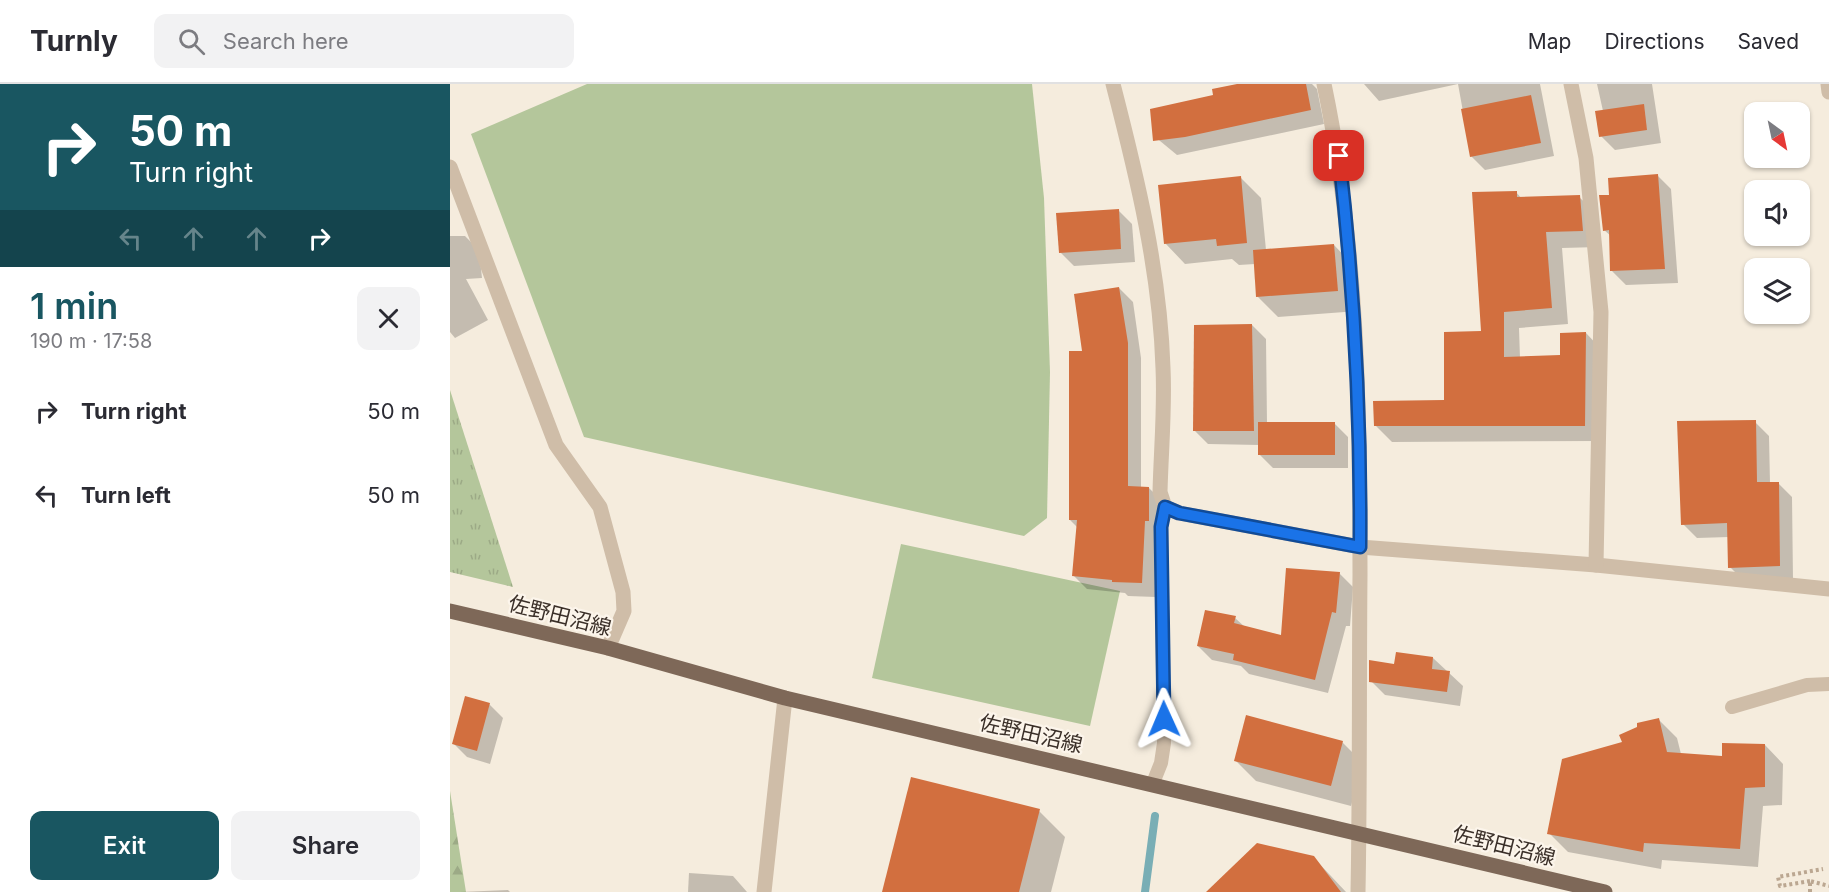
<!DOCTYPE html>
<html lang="en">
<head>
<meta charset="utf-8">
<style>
  body { margin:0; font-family:Inter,"Noto Sans JP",sans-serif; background:#f2f2f3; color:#2b2b33; height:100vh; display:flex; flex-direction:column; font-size:22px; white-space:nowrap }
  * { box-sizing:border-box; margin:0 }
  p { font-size:20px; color:#7c7c81 }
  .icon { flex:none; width:33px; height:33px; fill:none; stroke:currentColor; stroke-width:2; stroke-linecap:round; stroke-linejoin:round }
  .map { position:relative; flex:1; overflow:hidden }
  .side { display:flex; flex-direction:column; background:#fff; width:450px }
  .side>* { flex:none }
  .banner { background:#195661; color:#fff; overflow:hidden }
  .needle { width:39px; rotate:147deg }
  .tools { position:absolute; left:1294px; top:18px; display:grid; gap:12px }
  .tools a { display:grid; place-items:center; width:66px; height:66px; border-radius:12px; background:#fff; box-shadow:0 2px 4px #0004; font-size:30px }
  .pin { position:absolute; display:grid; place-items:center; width:51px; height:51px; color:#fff; margin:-26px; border-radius:12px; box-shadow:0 3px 9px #0006 }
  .me { position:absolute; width:66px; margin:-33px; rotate:359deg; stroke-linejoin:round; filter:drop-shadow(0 0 4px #0008) }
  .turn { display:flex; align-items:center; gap:21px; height:126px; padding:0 30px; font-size:27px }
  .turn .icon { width:78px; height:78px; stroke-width:2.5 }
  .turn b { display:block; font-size:42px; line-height:51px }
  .lanes { display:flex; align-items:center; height:57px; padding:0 30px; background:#0003; justify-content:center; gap:30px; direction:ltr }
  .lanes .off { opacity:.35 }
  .round { display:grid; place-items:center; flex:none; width:63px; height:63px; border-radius:12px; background:#f2f2f3 }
  .summary { display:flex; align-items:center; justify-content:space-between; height:102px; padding:0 30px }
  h1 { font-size:36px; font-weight:600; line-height:45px; color:#195661 }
  .button { display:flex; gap:12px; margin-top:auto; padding:12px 30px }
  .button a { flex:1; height:69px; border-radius:12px; background:#195661; color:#fff; font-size:24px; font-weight:600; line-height:69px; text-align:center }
  .button a+a { background:#f2f2f3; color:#2b2b33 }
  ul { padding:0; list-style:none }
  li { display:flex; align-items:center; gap:18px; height:84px; padding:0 30px }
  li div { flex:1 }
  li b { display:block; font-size:22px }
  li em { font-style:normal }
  header { display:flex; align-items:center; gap:36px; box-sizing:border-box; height:84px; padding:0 30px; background:#fff; border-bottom:2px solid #e1e1e2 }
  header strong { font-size:28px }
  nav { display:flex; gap:33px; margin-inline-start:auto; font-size:21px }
  .search { width:420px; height:54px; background:#f2f2f3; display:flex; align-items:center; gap:15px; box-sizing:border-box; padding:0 21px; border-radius:12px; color:#7c7c81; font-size:22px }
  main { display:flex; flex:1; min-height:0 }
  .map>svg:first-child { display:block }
</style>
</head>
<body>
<header>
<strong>Turnly</strong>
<div class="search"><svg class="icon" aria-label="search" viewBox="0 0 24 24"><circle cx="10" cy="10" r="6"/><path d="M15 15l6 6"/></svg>Search here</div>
<nav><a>Map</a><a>Directions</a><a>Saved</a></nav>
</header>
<main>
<section class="side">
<div class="banner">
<div class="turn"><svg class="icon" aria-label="right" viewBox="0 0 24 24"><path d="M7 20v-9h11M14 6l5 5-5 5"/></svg><div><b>50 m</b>Turn right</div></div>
<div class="lanes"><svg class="icon off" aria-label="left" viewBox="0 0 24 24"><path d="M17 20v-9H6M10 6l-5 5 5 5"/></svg><svg class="icon off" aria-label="ahead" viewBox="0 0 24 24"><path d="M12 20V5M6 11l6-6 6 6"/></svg><svg class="icon off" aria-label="ahead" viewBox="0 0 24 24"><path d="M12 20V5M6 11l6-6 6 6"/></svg><svg class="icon" aria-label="right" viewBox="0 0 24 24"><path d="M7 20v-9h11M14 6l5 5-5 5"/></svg></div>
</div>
<div class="summary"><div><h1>1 min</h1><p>190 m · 17:58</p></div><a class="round"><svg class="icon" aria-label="close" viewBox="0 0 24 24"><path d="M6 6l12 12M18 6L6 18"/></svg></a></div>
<ul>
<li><svg class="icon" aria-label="right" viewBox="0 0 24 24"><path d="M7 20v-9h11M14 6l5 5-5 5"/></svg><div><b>Turn right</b></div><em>50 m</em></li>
<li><svg class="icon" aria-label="left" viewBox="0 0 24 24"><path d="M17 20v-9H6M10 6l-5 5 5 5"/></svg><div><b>Turn left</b></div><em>50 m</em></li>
</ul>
<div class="button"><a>Exit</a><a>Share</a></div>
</section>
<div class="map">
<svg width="1379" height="808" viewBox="0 0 1379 808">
  <defs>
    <pattern id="forest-firs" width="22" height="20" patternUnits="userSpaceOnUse" patternTransform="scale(1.5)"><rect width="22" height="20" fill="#b4c69b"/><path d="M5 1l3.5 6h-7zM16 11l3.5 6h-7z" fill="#9caa86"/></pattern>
    <pattern id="park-tufts" width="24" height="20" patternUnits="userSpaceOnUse" patternTransform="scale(1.5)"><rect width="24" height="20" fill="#b4c69b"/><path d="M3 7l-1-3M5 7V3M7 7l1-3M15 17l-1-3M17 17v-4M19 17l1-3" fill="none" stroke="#9caa86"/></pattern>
  </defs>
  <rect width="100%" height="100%" fill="#f5ecdd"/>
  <!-- grass -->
  <g fill="#b4c69b">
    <path d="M137 0H582L594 114 600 288 597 434 574 452 134 353 21 50Z"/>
    <path d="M451 460 670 507 640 642 422 594Z"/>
  </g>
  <!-- forest -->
  <path fill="url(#forest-firs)" d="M0 707 16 808H0Z"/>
  <!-- park -->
  <path fill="url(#park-tufts)" d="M0 306 63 503 0 488Z"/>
  <!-- shadow -->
  <g fill="#0003">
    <path d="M791 0H862L867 5 874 40 727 71 704 52 765 12Z"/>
    <path d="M914 0H1090L1104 72 1035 86 1021 72 1008 0 929 17Z"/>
    <path d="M1147 0H1202L1211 59 1165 66 1151 52 1153 27Z"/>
    <path d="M1207 91 1221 105 1228 199 1176 201 1162 187 1161 152 1154 146 1161 112Z"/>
    <path d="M791 94 811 114 816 166 884 161 904 182 908 227 828 233 807 212 805 180 789 181 782 175 735 180 715 159Z"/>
    <path d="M1066 108 1072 115 1129 113 1146 129 1149 163 1112 164 1118 240 1069 244 1070 274 1112 273 1136 249 1152 266 1151 357 942 358 925 341 996 318 1032 249Z"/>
    <path d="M668 126 682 140 685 178 624 182 610 168Z"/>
    <path d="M0 152H15L29 166 32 194 16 195 38 236 5 254 0 248Z"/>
    <path d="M669 204 683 218 691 274V404H699L713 418 706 513 678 512 675 509 637 505 623 491 628 444 620 436 634 269Z"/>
    <path d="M802 241 816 255 817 339H884L898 353V384H823L809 370V361L758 360 744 346Z"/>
    <path d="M1305 338 1319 352 1320 399H1328L1342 413 1343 495 1294 497 1280 483 1279 453 1247 454 1233 440Z"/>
    <path d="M889 489 903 503 900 542H896L878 609 799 590 791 582 762 576 748 562 785 534 795 543 832 553Z"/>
    <path d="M983 574 1013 602 1010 622 935 611 921 597 945 581Z"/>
    <path d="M39 620 53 634 40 680 17 673 3 659Z"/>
    <path d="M1208 635 1227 654 1231 670 1273 673 1315 661 1333 680 1332 721 1313 722 1308 783 1212 776 1211 785 1118 768 1099 749 1174 659Z"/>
    <path d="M892 658 913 679 901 722 806 697 785 676Z"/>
    <path d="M589 727 615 753 601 808H433Z"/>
    <path d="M863 773 896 808H759Z"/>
    <path d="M239 789 283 792 297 808H238Z"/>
    <path d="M58 806 60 808H10Z"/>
  </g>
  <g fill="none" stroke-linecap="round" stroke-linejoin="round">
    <!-- stream -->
    <path stroke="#79aeb5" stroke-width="8" d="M695 808 705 732"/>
  </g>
  <!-- building -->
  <g fill="#d26f3f">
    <path d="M787 0H856L861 26 735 53 703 57 700 25 763 11 762 5Z"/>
    <path d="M1081 11 1091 59 1020 73 1011 25Z"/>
    <path d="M1194 20 1197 46 1149 53 1145 27Z"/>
    <path d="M1208 90 1215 185 1160 187 1159 146 1153 147 1149 111H1159L1158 94Z"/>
    <path d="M791 92 797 159 767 162 766 155 714 160 708 101Z"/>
    <path d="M1067 107V113L1130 111 1133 147 1096 148 1102 224 1054 228V273L1110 271V249L1136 248 1135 342H924L923 317 994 316V248L1031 247 1022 108Z"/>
    <path d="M669 125 671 165 609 169 606 129Z"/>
    <path d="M884 160 888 207 806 213 803 166Z"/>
    <path d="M669 203 678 259V402L699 403V437H695L692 499 662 498V496L622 492 627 436H619V267H632L624 210Z"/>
    <path d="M802 240 804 347H743L744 241Z"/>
    <path d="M1306 336 1307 398H1329L1330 482 1278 484 1277 439 1231 441 1227 337Z"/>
    <rect x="808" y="338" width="77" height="33"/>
    <path d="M836 484 890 488 886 529 882 528 865 596 783 576 784 570 747 562 755 526 786 532 784 539 831 551Z"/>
    <path d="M946 568 983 573 982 585 1000 587 997 608 919 598V576L944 580Z"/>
    <path d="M15 612 40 619 27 667 2 660Z"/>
    <path d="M796 631 893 657 881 702 784 677Z"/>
    <path d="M1209 634 1217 668 1272 672V659L1315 660V703L1295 704 1290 765 1194 759 1193 768 1097 750 1112 675 1172 658 1169 651 1187 643V639Z"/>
    <path d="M461 693 590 725 569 808H432Z"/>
    <path d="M807 759 864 772 891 808H756Z"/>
  </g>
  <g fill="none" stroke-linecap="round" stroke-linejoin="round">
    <!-- path -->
    <g stroke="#bba791" stroke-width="4" stroke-dasharray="3 3" stroke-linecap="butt">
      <path d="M1360 797 1330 802 1328 793 1373 785"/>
      <path d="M1360 808V797L1379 802"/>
    </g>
    <!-- service -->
    <g stroke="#cfbda8" stroke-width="14">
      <path d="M1282 623 1357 601 1379 600"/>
      <path d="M703 699 711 679 714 659 711 443 715 423"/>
    </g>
    <!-- minor -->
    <g stroke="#cfbda8" stroke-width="15">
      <path d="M663 0C687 93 710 187 713 284 715 325 711 367 710 408L715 423 729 429 910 463 1146 481 1379 505"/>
      <path d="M874 0C908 161 910 327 910 491 909 597 910 702 908 808"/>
      <path d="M1121 0 1136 74 1151 228 1146 481"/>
      <path d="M0 83 106 361 150 423 173 508 174 527 158 564"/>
    </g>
    <!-- tertiary -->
    <g stroke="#cfbda8" stroke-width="15">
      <path d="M1378 0 1379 8"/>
      <path d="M314 808 335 614"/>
    </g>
    <!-- primary -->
    <path stroke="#7e6858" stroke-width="15" d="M0 527 158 564 335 614 1155 808"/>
  </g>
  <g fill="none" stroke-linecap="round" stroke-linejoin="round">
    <!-- route casing -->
    <g stroke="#114b97" stroke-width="15">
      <path id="route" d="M714 635 711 443 715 423 729 429 910 463C911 333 904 202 889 72"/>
    </g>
    <!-- route -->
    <use href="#route" stroke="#1a73e8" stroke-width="10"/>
  </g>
  <g text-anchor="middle" stroke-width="4.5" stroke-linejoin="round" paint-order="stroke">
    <!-- street labels -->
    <g font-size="21" fill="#3b3029" stroke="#fcf5eb">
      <text transform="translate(110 532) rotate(14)" y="7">佐野田沼線</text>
      <text transform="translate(581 650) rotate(13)" y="7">佐野田沼線</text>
      <text transform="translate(1054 762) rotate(14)" y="7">佐野田沼線</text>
    </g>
  </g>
</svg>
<div class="tools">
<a><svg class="needle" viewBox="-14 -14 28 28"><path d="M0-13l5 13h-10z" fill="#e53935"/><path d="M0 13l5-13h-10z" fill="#7c7c81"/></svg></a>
<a><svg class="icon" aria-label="sound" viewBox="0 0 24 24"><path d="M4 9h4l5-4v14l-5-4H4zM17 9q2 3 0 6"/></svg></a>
<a><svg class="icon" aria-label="layers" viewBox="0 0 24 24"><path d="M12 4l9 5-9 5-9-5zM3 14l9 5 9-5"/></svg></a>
</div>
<div class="pin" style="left:889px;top:72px;background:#d93025"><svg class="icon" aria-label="arrive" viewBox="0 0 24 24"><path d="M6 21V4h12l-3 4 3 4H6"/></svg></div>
<svg class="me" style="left:714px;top:635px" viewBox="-20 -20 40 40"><path d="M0-17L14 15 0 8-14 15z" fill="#1a73e8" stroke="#fff" stroke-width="4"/></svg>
</div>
</main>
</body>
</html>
